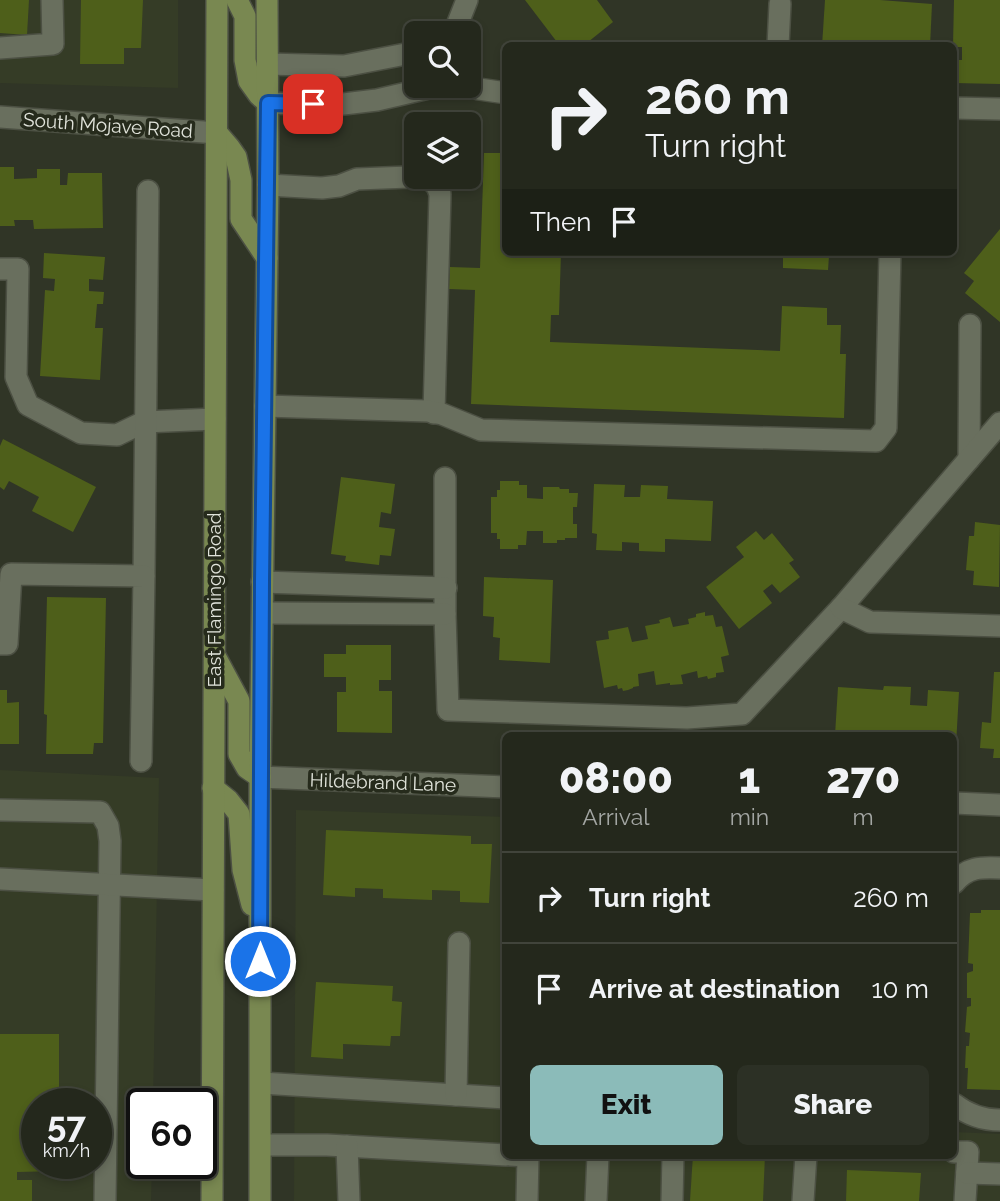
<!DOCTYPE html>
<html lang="en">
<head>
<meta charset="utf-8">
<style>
  body { margin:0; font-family:Raleway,sans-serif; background:#2c3025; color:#f1f3f6; height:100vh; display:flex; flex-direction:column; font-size:26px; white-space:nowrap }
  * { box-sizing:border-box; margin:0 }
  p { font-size:23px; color:#a3a6a3 }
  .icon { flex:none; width:38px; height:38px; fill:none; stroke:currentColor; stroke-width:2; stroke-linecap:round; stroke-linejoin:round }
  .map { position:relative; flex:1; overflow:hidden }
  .details { position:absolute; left:502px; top:732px; width:455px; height:427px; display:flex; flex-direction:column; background:#24281c; border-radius:10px; box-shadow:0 4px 10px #0003,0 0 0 2px #41443b }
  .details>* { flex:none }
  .banner { position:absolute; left:502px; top:42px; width:455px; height:214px; border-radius:10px; box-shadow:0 4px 10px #0003,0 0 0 2px #41443b; background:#24281c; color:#f1f3f6; overflow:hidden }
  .fabs { position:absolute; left:404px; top:21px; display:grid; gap:14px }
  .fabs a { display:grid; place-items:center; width:77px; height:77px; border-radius:10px; background:#24281c; box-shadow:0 4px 10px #0003,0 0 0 2px #41443b; font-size:35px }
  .speed { position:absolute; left:21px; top:1088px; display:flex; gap:14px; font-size:35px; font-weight:700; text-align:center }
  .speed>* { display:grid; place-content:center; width:91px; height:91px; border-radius:50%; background:#24281c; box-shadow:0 4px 10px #0003,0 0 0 2px #41443b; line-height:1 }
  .speed small { font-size:18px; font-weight:400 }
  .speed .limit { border:4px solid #111; border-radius:10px; background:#fff; color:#111 }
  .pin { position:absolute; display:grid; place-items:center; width:60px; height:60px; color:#fff; margin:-30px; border-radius:14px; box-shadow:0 4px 10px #0006 }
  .me { position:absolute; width:77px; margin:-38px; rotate:0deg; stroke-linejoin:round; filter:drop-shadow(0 0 5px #0008) }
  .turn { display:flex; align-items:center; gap:24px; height:147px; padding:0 28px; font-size:32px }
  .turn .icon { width:91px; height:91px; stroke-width:2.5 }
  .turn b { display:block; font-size:49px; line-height:60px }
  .then { display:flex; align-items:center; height:66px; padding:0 28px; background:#0003; gap:14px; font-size:26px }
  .eta { display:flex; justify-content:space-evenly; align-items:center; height:119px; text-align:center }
  .eta b { font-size:42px; font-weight:800; line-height:49px }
  .cta { display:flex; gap:14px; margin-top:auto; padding:14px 28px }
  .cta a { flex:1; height:80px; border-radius:10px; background:#8bbbb9; color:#111; font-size:28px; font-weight:800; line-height:80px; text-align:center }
  .cta a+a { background:#2c3025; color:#f1f3f6 }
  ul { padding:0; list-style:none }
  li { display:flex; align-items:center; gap:21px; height:91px; padding:0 28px; border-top:2px solid #41443b }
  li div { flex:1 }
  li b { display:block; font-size:26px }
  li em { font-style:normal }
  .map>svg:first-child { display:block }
</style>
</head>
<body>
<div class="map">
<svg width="1000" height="1201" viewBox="0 0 1000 1201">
  <rect width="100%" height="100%" fill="#303526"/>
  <!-- built -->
  <g fill="#353c26" fill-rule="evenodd">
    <path d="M0 0H178V88L0 83Z"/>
    <path d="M0 770 159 778 153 1104H142V1164H152L151 1201H0ZM37 1104H96V1164H37Z"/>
    <path d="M296 810 506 817V1155H954V1132L1000 1134V1201H294Z"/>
  </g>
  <!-- building -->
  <g fill="#4e5f1a">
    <path d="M0 0H29L27 35 0 33Z"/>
    <path d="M81 0H143L141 48H124V64H80Z"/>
    <path d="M525 0H597L613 22 583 46H560Z"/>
    <path d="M825 0H880L932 4 930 46H822Z"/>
    <path d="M954 0H1000V84L954 83V60H962V47H954L953 46Z"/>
    <path d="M484 153H506V252H561L559 315H551L550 342 780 351 782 306 827 308V325H841L840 354H846L844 418 471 404 475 290 449 289 450 267 480 268Z"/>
    <path d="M0 167H14V179L37 178V169H60V185H67L68 173H102L103 228 34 229 33 220H14L15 226H0Z"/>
    <path d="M1000 229V322L965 293 974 281 964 273Z"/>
    <path d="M783 252H847V256H829L828 270 783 268Z"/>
    <path d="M44 253 105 257 103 280 89 279V291L104 292 103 304H97L95 328H103L100 380 40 376 45 290 54 291 55 279 43 278Z"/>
    <path d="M3 439 96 487 73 532 32 511 39 497 9 481 4 490 0 487V446Z"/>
    <path d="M341 477 395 484 391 514 381 512 379 527 395 529 391 556 380 555 379 565 345 561 346 556 331 554Z"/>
    <path d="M500 481H519V485H527V498L543 499V487H559L560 489H569V493H578L577 507H573V524H577V538H565V540H557V543H543V531H527L526 545H518V549H500V539H497V533H491V497H497V490H500Z"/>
    <path d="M594 484 625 485 624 497H640L641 485 668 486 667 499 713 501 711 541 665 539V552L639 551V543L622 542V551L596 550 597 534 592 533Z"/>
    <path d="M975 522 1000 525 999 587 973 585 974 571 966 570 969 536H974Z"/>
    <path d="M756 531 764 540 772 533 794 560 789 563 800 577 780 593 772 584 763 591 772 603 739 629 706 587 744 557 736 547Z"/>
    <path d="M484 577 553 580 550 663 499 660 500 638 493 637 494 617 483 616Z"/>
    <path d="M47 597 106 598 103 743H94L93 754H46L47 715 44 714Z"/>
    <path d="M705 612V616L713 615 716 627 722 626 729 655 721 657 724 672 716 673V677L708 679 707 676 698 678 697 671 681 675 683 684 670 685V683L656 685 654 671 638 674 639 686 633 687V688L628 690 623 691 622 688 618 689 617 685 604 688 596 641 609 639 608 631 628 627 632 642 648 639 645 626 660 623 659 620 670 617 673 627 689 624 688 619 696 617V614Z"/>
    <path d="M346 645H391V680H379V691H392V733L337 732V692H346V677H324V654H346Z"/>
    <path d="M994 672H1000V758H993L994 749 980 748 982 722 991 723Z"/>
    <path d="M884 686 911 687 910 705 927 706 928 690 959 692 956 745H954V735H835L838 687 883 690Z"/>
    <path d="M0 690H7V703L19 702V744H0Z"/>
    <path d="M326 830 471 836V844H492L489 903 460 902V891L432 890V900L383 898V889L355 888V897L323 895Z"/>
    <path d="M981 910H1000V1090L967 1089 968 1068H965L966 1046H969L970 1033 965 1032 967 1007 971 1006V998H967V973L973 971V964L968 963 970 913H981Z"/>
    <path d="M316 982 393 986 392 1001 402 1002 400 1036H391L390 1046 343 1044V1059L311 1057Z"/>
    <path d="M0 1034H59V1104H37V1164H59V1171L17 1172V1180H32V1201H0Z"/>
    <path d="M693 1155H765L763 1201H690Z"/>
    <path d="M847 1170 921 1173 919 1201H846Z"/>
  </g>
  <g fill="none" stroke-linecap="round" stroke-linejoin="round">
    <!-- minor casing -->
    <g stroke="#4c5043" stroke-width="24">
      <g id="minor">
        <path d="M454 33 467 0"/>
        <path d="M778 46 780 4"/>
        <path d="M0 48 53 44 52 0"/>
        <path d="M267 64 344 66 416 52"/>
        <path d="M469 84 479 89 506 93"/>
        <path d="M268 103 335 105 377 100 437 86"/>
        <path d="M954 108 1000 109"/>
        <path d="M0 117 217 133"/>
        <path d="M268 185 322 188 339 186 357 179 409 177 430 179 437 186 440 194 434 413"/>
        <path d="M0 269H18L16 377 28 405 81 433 117 435 144 422 215 419"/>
        <path d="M265 406 428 411 442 414 481 430 876 441 886 428 890 252"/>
        <path d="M969 459 970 325"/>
        <path d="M445 478V614L448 710 687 718 742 714 841 608 1000 423"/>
        <path d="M144 576 148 191"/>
        <path d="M262 582 446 588"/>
        <path d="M841 608 870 622 1000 626"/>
        <path d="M263 613 445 614"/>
        <path d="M0 644H7L11 574 144 576 141 761"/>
        <path d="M260 777 506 787"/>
        <path d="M954 803 1000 805"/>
        <path d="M0 810 100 812 108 826 110 841 105 1201"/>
        <path d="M0 879 213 890"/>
        <path d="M954 883C967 867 981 867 1000 868"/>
        <path d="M261 1083 506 1098"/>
        <path d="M456 1095 459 943"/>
        <path d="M954 1104C968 1115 982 1120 1000 1120"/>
        <path d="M261 1145H327L506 1155"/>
        <path d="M347 1146 349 1201"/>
        <path d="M954 1152H968L965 1201"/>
        <path d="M510 1155 528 1156 527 1201"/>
        <path d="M967 1173 1000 1174"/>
        <path d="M596 1201 598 1155"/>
        <path d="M672 1201 673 1155"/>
        <path d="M803 1201 806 1155"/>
      </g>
    </g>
    <!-- major casing -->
    <g stroke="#4c5043" stroke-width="24">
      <g id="major">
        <path d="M237 0 245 16V60L249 81 259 95 268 103"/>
        <path d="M217 133 229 147 236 157 241 180V219L267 258"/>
        <path d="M216 658 239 701V754L247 768 260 777"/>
        <path d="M213 788 228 800 239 814 243 870 252 905"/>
        <path d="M212 1201 217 0"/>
        <path d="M260 1201V777L268 185 267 0"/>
      </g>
    </g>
    <!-- minor -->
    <use href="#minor" stroke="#696f5e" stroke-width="21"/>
    <!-- major -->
    <use href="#major" stroke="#798851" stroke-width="21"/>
  </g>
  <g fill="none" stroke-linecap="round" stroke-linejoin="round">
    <!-- route casing -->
    <g stroke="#114b97" stroke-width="18">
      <path id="route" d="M260 961 262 582 268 103 313 104"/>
    </g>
    <!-- route -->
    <use href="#route" stroke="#1a73e8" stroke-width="12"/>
  </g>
  <g text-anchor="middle" stroke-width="7" stroke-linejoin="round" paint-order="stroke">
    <!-- street labels -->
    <g font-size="19" fill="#e0e3da" stroke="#262b1c">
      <text transform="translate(108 125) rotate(4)" y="7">South Mojave Road</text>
      <text transform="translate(214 600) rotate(-90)" y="7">East Flamingo Road</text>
      <text transform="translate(383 782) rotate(2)" y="7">Hildebrand Lane</text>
    </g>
  </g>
</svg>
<div class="fabs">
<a><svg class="icon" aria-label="search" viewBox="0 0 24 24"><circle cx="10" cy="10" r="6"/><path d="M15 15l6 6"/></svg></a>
<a><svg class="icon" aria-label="layers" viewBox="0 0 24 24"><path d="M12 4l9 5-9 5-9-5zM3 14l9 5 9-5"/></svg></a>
</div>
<div class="speed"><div>57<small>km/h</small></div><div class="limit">60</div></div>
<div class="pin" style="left:313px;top:104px;background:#d93025"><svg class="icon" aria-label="arrive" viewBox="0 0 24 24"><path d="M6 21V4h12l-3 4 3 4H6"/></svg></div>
<svg class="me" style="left:260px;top:961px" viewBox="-20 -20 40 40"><circle r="17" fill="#1a73e8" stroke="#fff" stroke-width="3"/><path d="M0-11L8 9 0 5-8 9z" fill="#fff"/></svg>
<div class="banner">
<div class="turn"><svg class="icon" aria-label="right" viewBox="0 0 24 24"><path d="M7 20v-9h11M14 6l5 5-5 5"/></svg><div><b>260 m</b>Turn right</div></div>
<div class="then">Then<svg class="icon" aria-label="arrive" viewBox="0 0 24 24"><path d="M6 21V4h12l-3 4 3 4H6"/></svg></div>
</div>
<section class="details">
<div class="eta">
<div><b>08:00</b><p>Arrival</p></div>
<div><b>1</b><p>min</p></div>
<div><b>270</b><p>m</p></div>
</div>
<ul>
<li><svg class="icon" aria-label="right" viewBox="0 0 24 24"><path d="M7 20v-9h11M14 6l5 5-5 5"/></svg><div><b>Turn right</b></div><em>260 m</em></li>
<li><svg class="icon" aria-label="arrive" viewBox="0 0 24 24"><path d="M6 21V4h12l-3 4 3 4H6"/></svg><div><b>Arrive at destination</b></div><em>10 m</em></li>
</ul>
<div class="cta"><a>Exit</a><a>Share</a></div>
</section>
</div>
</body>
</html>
